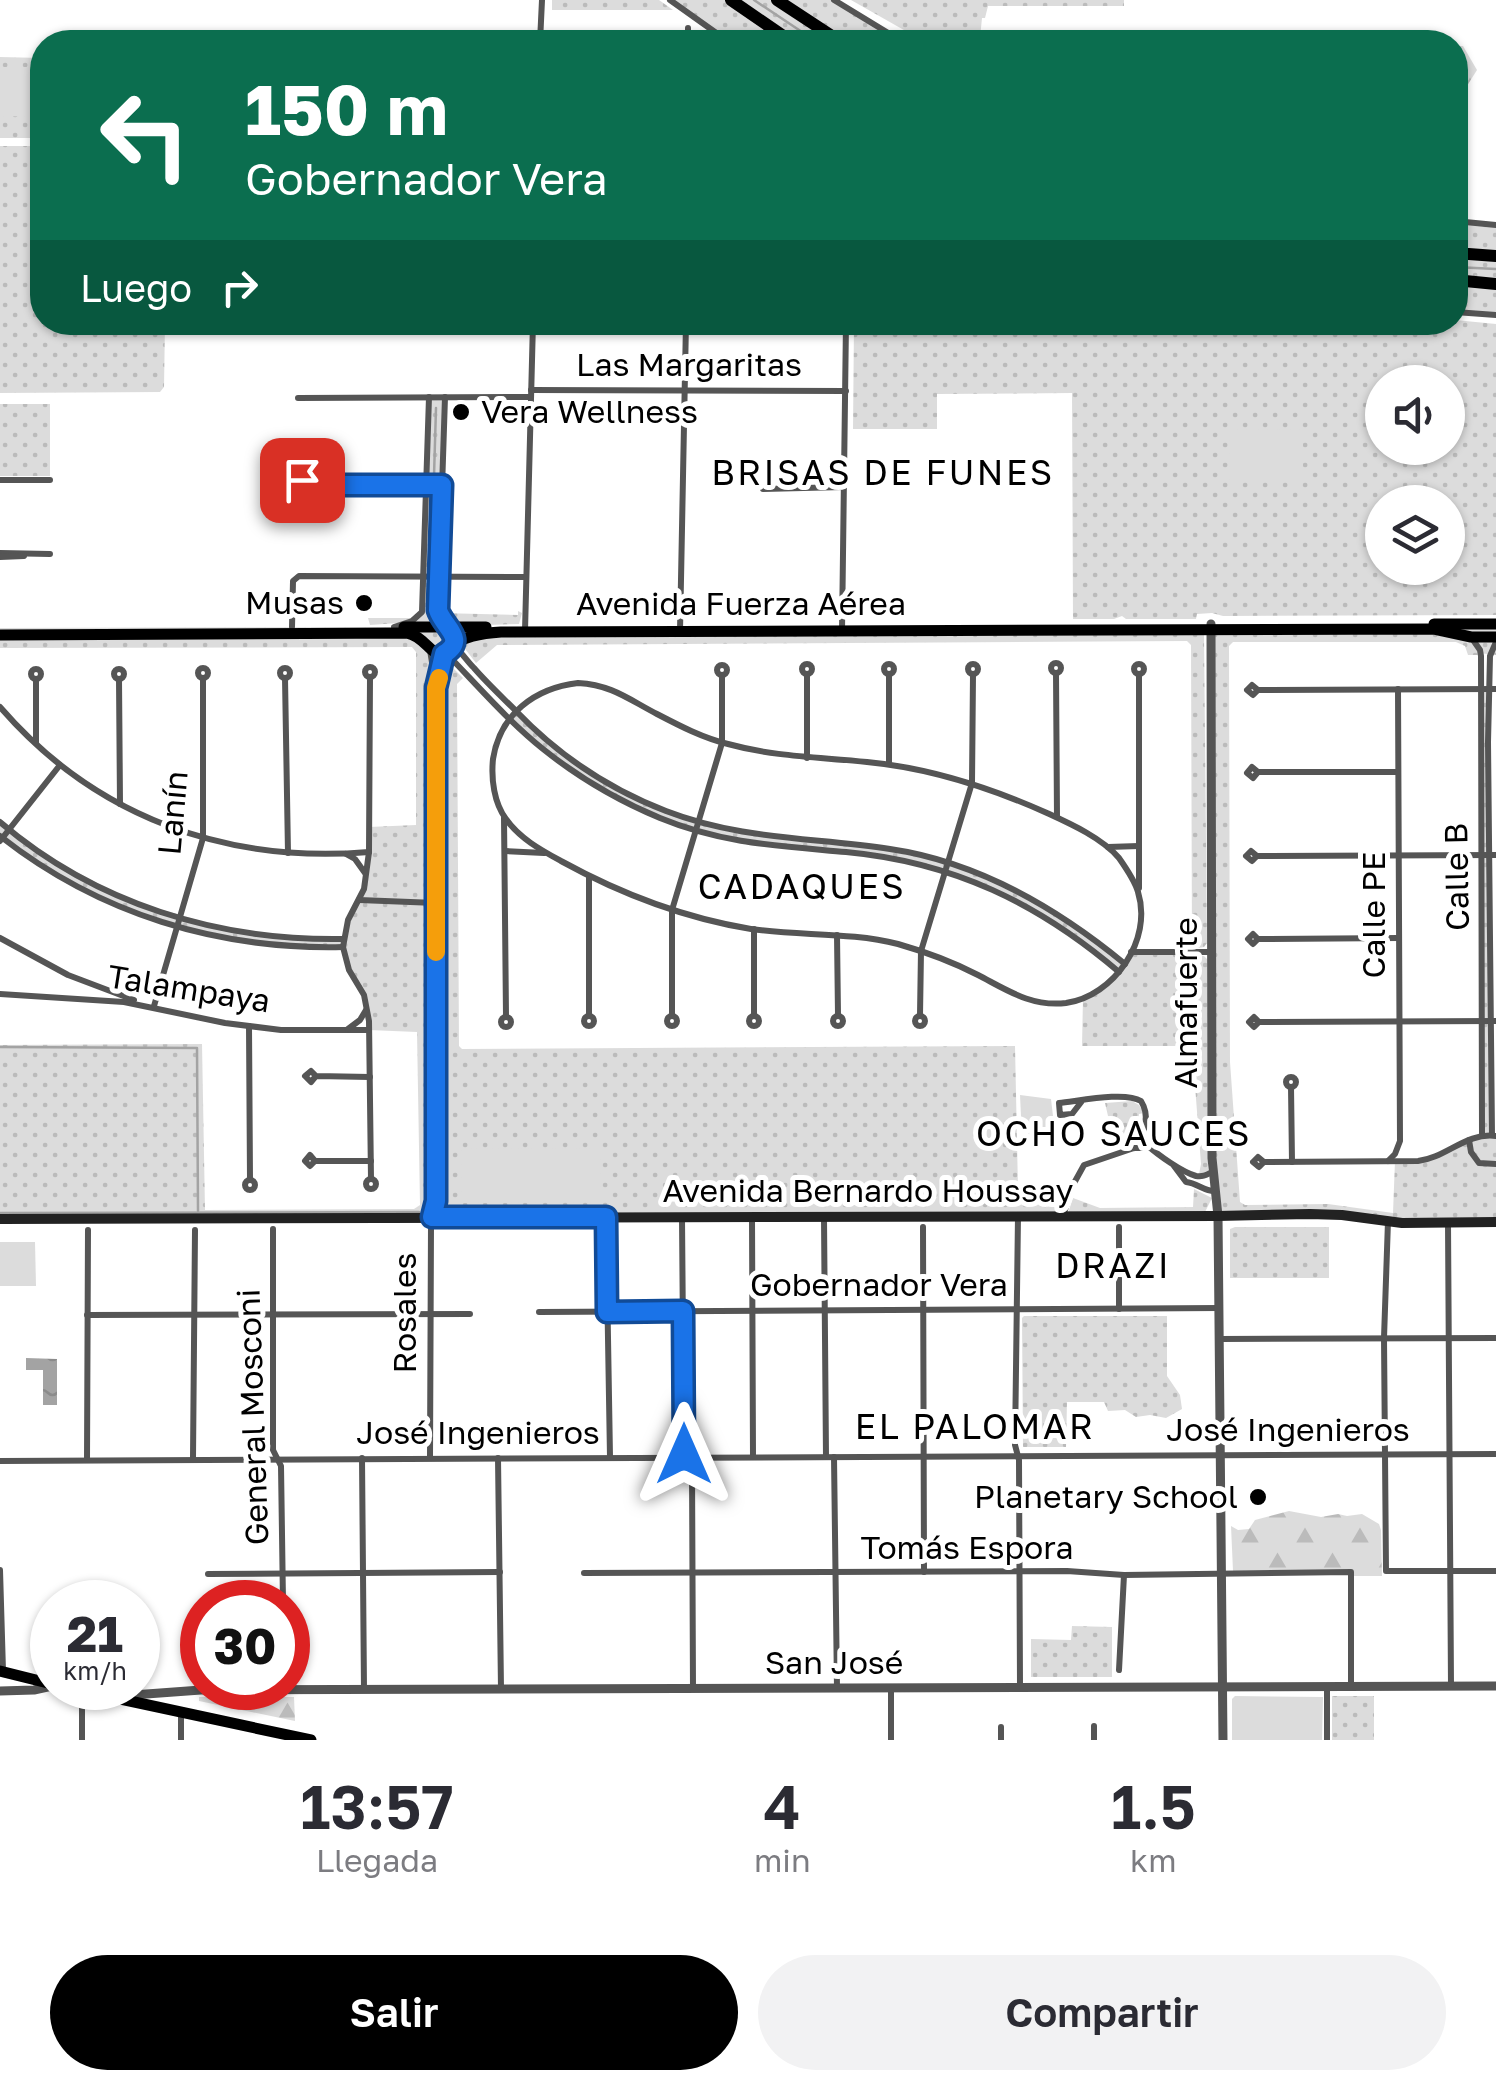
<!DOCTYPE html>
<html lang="es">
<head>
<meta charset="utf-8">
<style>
  body { margin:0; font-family:"Golos Text",sans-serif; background:#f2f2f3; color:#2b2b33; height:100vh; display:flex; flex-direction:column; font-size:38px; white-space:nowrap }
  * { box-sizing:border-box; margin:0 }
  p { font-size:32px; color:#7c7c81 }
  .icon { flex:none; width:55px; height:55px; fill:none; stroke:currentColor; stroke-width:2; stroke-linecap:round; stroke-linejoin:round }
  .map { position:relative; height:1740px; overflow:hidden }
  .details { display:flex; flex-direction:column; background:#fff; flex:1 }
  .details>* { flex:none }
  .top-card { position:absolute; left:30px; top:30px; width:1438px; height:305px; border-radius:40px; box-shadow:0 2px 8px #0004; background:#0b6e4f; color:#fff; overflow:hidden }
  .fabs { position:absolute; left:1365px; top:365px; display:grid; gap:20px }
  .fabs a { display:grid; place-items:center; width:100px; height:100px; border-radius:50%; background:#fff; box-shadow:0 2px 8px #0004; font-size:50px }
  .speed { position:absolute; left:30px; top:1580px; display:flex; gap:20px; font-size:50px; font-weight:700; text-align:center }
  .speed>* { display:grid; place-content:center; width:130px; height:130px; border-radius:50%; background:#fff; box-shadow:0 2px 8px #0004; line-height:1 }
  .speed small { font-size:25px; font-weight:400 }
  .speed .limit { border:15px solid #d22; background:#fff; color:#111 }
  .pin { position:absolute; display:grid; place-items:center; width:85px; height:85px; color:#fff; margin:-42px; border-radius:20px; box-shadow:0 5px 15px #0006 }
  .me { position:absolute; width:110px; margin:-55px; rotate:0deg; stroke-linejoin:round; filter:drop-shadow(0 0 8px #0008) }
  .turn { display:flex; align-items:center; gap:35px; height:210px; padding:0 50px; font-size:45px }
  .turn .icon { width:130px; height:130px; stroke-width:2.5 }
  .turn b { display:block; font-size:70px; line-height:85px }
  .then { display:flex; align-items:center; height:95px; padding:0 50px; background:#0003; gap:20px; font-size:38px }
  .eta { display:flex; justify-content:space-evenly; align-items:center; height:170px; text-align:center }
  .eta b { font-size:60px; font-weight:600; line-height:70px }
  .action { display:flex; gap:20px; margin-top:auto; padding:20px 50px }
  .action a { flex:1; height:115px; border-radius:60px; background:#000; color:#fff; font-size:40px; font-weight:600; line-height:115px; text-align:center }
  .action a+a { background:#f2f2f3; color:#2b2b33 }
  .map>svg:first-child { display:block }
</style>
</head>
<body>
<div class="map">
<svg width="1496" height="1740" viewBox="0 0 1496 1740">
  <defs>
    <pattern id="grass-dots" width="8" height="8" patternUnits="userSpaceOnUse" patternTransform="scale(2.5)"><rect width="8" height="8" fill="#dcdcdc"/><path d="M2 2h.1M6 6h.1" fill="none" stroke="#bbb" stroke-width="1.8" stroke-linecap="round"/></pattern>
    <pattern id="forest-firs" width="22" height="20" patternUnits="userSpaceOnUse" patternTransform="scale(2.5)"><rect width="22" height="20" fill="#dcdcdc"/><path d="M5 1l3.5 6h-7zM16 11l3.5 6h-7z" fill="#bbb"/></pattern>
    <pattern id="water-ripples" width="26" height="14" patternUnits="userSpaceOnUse" patternTransform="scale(2.5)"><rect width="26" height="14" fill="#a3a3a3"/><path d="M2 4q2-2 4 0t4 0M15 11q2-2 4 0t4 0" fill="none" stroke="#8b8b8b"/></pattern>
  </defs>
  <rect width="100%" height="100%" fill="#fff"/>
  <!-- grass -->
  <g fill="url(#grass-dots)" fill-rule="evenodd">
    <path d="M552 0H659L673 10H552Z"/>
    <path d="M670 0H834L903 42H729Z"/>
    <path d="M851 0H1124V6H988L985 18H982L980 38H975L978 42H925Z"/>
    <path d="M0 57 42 58V138H0Z"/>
    <path d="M0 146H42V322L165 323 164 387 160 392 0 393Z"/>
    <path d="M1455 221 1496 225V315L1455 312Z"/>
    <path d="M1455 320 1496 324V615L1223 616 1212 613 1197 614 1196 619H1126L1122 616 1114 619H1073L1072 393 937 394V429H853L854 323 1455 322ZM1382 382H1448V448H1382ZM1382 502H1448V568H1382Z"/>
    <path d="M429 397H445L438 611 444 623 480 627 1496 624V655L1479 653V655H1468L1465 646 1456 642H1233L1229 646 1230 1062 1240 1202 1245 1205 1328 1204 1393 1213 1395 1161H1418L1482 1135 1480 689H1490L1492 1134 1496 1136V1222L1218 1216 1215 1206 1211 630 489 633 451 650 433 652 437 1049H440L439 700V685L445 664 448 663 463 678 457 684 459 1046 462 1049 1015 1046 1018 1190 1037 1197V1202L1049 1206 1051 1202 1064 1206 1061 1213 0 1219V1045L202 1044 205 1210 414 1209 420 1205 417 1032 369 1030 364 996 349 970 343 947 287 946 178 928 73 885 0 836V823L31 847 128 900 239 932 343 939 364 889 369 827 416 825V652L412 647 0 648V628L394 627 398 623 370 625 368 618H416L421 615Z"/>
    <rect x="0" y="404" width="50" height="72"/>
    <path d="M518 611 522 613 519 624 487 625 450 623 440 613 518 615Z"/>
    <path d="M484 635H1204L1207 943 1204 947 1192 949 1191 645 1187 641 497 645 476 663 462 645Z"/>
    <path d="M515 710 547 742 601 778 667 811 741 833 847 843 949 863 1050 909 1124 964 1131 952 1204 956 1207 959 1208 1171 1199 1174 1201 1164 1192 1046H1082L1083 998 1119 971 1079 938 966 877 893 858 787 848 696 830 635 806 567 766 509 718Z"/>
    <path d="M1132 1101 1139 1105 1144 1113 1139 1114 1138 1124H1142L1140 1133 1130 1145 1119 1126 1108 1116 1105 1103Z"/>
    <path d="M1194 1189 1212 1198 1205 1212 1068 1213 1073 1198 1100 1208 1193 1207Z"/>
    <path d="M1235 1227H1329V1278H1230V1229Z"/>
    <path d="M1024 1316H1167V1376L1180 1395 1182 1409 1166 1418 1150 1415 1136 1417 1125 1410 1108 1411 1104 1402H1067L1066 1447H1023L1022 1318Z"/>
    <path d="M1072 1626 1112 1627V1677H1031V1639L1071 1640Z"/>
    <rect x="1332" y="1696" width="42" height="44"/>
  </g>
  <!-- forest -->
  <g fill="url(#forest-firs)">
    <path d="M1455 46H1463L1477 70 1465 89 1455 95Z"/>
    <path d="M1289 1511 1321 1517 1338 1514 1347 1516 1362 1514 1379 1524 1381 1530 1382 1576H1354L1349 1570 1233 1571 1231 1526 1238 1530 1249 1529 1255 1520Z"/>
    <path d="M199 1697H294L295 1721 199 1701Z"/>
  </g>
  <!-- pitch -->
  <g fill="#dcdcdc">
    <path d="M0 67H42V117L0 116Z"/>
    <path d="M1230 429 1303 430V481H1229Z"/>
    <path d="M1020 1095 1051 1099 1055 1133 1022 1137Z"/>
    <path d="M600 1148 601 1202 462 1203 461 1149Z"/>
    <path d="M0 1242H35L36 1286H0Z"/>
    <path d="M1235 1696 1323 1697 1322 1740H1232V1699Z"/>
  </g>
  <!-- water -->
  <path fill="url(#water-ripples)" d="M26 1358 57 1359V1405H43V1370H26Z"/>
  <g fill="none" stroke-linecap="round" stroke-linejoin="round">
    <!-- stream -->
    <g stroke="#a3a3a3" stroke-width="2.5">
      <path d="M754 0 817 42"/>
      <path d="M1455 267 1496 269"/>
      <path d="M434 476 436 408"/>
      <path d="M432 565 434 494"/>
      <path d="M431 616 432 586"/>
      <path d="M0 1047 197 1048 198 1211"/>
      <path d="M0 1213 419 1212"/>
    </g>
    <!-- minor -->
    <g stroke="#555" stroke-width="6">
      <path d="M670 0 729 42"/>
      <path d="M834 0 903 42"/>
      <path d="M540 42 542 0"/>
      <path d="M688 42V28"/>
      <path d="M1455 221 1496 225"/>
      <path d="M1455 312 1496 315"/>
      <path d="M531 390 846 391"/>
      <path d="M445 397 438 611C440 621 449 626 453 635"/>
      <path d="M298 398 531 397"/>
      <path d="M0 480H50"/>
      <path d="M306 485 300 480 295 485 300 490 306 485H442"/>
      <path d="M763 489 844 487"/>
      <path d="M0 553 50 554"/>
      <path d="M0 557 24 556"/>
      <path d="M292 627 293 581 299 576 526 577"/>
      <path d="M394 627 412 621 422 612 429 397"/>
      <path d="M525 631 533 322"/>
      <path d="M680 631 686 322"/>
      <path d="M842 631 846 322"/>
      <path d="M1471 637 1480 650 1481 656 1482 1135"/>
      <path d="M453 646C462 652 466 660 474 668 487 683 502 697 516 711 558 755 609 789 666 811 741 840 812 837 890 849 979 862 1057 908 1125 964"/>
      <path d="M430 650 436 687"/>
      <path d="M446 653C477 685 508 721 543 749 578 777 619 801 660 818 723 844 780 846 846 852 953 862 1038 903 1119 972"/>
      <circle cx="1056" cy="668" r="5"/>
      <circle cx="807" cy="669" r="5"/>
      <circle cx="889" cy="669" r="5"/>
      <circle cx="973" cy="669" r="5"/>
      <circle cx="1139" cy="669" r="5"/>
      <circle cx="722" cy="670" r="5"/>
      <circle cx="370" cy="672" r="5"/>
      <circle cx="203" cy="673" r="5"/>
      <circle cx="285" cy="673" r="5"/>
      <circle cx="119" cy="674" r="5"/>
      <circle cx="36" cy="674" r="5"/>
      <path d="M1056 673 1057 817"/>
      <path d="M285 678 288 853"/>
      <path d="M370 678 369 852 364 889 348 920 343 947 349 970 364 995 369 1021 371 1179"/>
      <path d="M119 679 120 804"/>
      <path d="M578 683C612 685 628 699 657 714 680 726 703 738 728 744 775 757 820 757 867 762 930 768 989 787 1047 813 1071 824 1102 838 1119 858 1126 868 1135 881 1138 892 1153 940 1114 996 1066 1003 1031 1007 1007 990 978 975 953 962 926 952 898 944 850 932 800 936 751 929 684 918 621 894 561 861 541 850 519 838 506 819 494 803 491 779 493 759 500 714 535 688 578 683Z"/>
      <path d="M1258 690 1253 695 1247 690 1252 685 1258 690 1496 689"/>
      <path d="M0 707C95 817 226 864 369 852"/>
      <path d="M36 743V680"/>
      <path d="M807 758V675"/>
      <path d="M889 764V674"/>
      <path d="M1258 772 1253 778 1247 773 1252 767 1258 772H1398"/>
      <path d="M504 818 506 1016"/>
      <path d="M0 822C96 904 218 941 343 939"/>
      <path d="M0 836C99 914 218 950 343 947"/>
      <path d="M0 841 60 765"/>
      <path d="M1108 847 1139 846"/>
      <path d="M505 851 544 853"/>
      <path d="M346 854 355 859 365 873"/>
      <path d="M1257 856 1252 861 1246 856 1251 851 1257 856 1496 855"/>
      <path d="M589 877V1016"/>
      <path d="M1139 888V674"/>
      <path d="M359 900 436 903"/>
      <path d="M754 929V1015"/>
      <path d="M837 935 838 1015"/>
      <path d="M0 938 68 975 134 1000"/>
      <path d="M1258 939 1253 944 1248 939 1253 934 1258 939 1399 938"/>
      <path d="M1131 952H1211"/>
      <path d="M0 994 124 1002 225 1023 281 1030H369"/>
      <path d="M154 1006 203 838V678"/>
      <path d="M920 1015 921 951 972 783 973 675"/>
      <circle cx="920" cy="1021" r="5"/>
      <circle cx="672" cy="1021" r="5"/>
      <circle cx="838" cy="1021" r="5"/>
      <circle cx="589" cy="1021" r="5"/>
      <circle cx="754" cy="1021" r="5"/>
      <path d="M672 1016V910L722 743V675"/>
      <circle cx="506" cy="1022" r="5"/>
      <path d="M1259 1022 1254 1027 1249 1022 1254 1017 1259 1022 1496 1021"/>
      <path d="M249 1026 250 1180"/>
      <path d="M348 1029 360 1020 366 1010"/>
      <path d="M316 1076 311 1082 305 1076 311 1071 316 1076 370 1077"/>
      <circle cx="1291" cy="1082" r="5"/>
      <path d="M1291 1087 1292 1162"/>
      <path d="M1082 1101 1072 1114 1060 1115 1059 1103C1079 1101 1125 1091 1141 1101 1151 1117 1144 1134 1134 1148"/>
      <path d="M1492 1135 1488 742 1490 656 1496 642"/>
      <path d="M1469 1140 1471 1152 1479 1163 1496 1164"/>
      <path d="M1147 1145C1158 1155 1182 1172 1196 1176 1203 1177 1206 1175 1212 1172"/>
      <path d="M315 1161 310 1166 305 1161 310 1155 315 1161H371"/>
      <path d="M1388 1161 1395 1154 1400 1141 1398 689"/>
      <path d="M1264 1162 1259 1167 1253 1162 1258 1157 1264 1162 1418 1161C1446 1158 1466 1132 1496 1136"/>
      <path d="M1174 1166 1186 1182C1197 1183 1204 1191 1214 1191"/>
      <circle cx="371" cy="1184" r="5"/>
      <circle cx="250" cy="1185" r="5"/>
      <path d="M1018 1216 1015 1445 1019 1460 1020 1687"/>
      <path d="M1063 1216 1073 1185 1084 1165 1134 1148H1149"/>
      <path d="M682 1218 684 1454 688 1457 692 1468 693 1688"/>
      <path d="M752 1218 753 1457"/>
      <path d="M824 1218 826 1457"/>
      <path d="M606 1219 610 1457"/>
      <path d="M1388 1221 1384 1338 1386 1571H1496"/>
      <path d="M1448 1223 1451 1686"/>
      <path d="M923 1227 924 1572"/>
      <path d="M273 1229V1450L281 1466 283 1602"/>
      <path d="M1119 1309V1227"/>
      <path d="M539 1312 1220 1308"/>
      <path d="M87 1315 470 1314"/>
      <path d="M1220 1339 1496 1338"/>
      <path d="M834 1457 837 1688"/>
      <path d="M193 1458 195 1230"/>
      <path d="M362 1458 364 1689"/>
      <path d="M430 1458 431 1225 436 1201V688L444 655"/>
      <path d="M498 1458 501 1689"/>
      <path d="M87 1460 88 1230"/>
      <path d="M0 1461 1496 1454"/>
      <path d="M0 1570 3 1671"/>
      <path d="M584 1573 1067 1571 1124 1575 1351 1572V1686"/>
      <path d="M208 1574 500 1572"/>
      <path d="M1119 1670 1124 1575"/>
      <path d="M82 1691V1740"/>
      <path d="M1094 1726V1740"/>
      <path d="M181 1740V1713"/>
      <path d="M891 1740V1688"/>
      <path d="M1001 1740V1727"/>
      <path d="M1327 1740V1686"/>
    </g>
    <!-- tertiary -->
    <g stroke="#555" stroke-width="9">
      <path d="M1211 624 1212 1158 1218 1216 1223 1740"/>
      <path d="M0 1691 34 1690 52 1686"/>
      <path d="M119 1696 201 1690 1496 1686"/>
    </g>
    <!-- secondary -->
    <path stroke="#222" stroke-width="10" d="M0 1219 1218 1216 1310 1214 1342 1215 1402 1223 1496 1222"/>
    <!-- primary -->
    <g stroke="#000" stroke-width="11">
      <path d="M1434 624H1496"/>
      <path d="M404 627H486"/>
      <path d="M0 635 407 633C424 636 430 654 441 654 452 654 446 650 453 645 466 635 486 633 501 632L1434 629 1471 637H1496"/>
      <path d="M0 1671 52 1684"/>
      <path d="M69 1688 311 1740"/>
    </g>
    <!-- motorway -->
    <g stroke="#000" stroke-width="12">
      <path d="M731 0 792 42"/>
      <path d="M777 0 841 42"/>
      <path d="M1455 253 1496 256"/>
      <path d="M1455 280 1496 284"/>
    </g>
  </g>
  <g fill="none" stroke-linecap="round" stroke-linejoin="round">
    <!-- route casing -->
    <g stroke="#114b97" stroke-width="25">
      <path id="route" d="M302 480 306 485H442L438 610C443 627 468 639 444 654L436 688V1201L432 1217H606L607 1312 683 1311 684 1454"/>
    </g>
    <!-- route -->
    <use href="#route" stroke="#1a73e8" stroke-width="18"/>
    <!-- slow -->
    <path stroke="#f59e0b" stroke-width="18" d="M436 952V688L439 678"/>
  </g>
  <!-- markers -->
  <g fill="#000" stroke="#fff" stroke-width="4">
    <circle cx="461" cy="412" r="10"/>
    <circle cx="364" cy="603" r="10"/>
    <circle cx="1258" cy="1497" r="10"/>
  </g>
  <g text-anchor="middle" stroke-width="10" stroke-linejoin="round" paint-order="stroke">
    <!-- street labels -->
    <g font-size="32" fill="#000" stroke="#fff">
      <text x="689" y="376">Las Margaritas</text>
      <text x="741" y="615">Avenida Fuerza Aérea</text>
      <text transform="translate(173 813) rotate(-85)" y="11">Lanín</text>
      <text transform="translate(1457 877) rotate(-91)" y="11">Calle B</text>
      <text transform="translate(1374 915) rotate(-90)" y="11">Calle PE</text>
      <text transform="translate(189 989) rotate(9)" y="11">Talampaya</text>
      <text transform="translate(1186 1003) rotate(-90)" y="11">Almafuerte</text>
      <text x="868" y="1202">Avenida Bernardo Houssay</text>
      <text x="879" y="1296">Gobernador Vera</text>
      <text transform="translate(405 1313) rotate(-90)" y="11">Rosales</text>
      <text transform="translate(253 1417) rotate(-92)" y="11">General Mosconi</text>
      <text x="1288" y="1441">José Ingenieros</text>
      <text x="478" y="1444">José Ingenieros</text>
      <text x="967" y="1559">Tomás Espora</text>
      <text x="834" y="1674">San José</text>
    </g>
    <!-- poi labels -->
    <g font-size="32" fill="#000" stroke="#fff" text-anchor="end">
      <text x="481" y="423" text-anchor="start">Vera Wellness</text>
      <text x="344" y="614">Musas</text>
      <text x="1238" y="1508">Planetary School</text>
    </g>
    <!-- neighbourhood labels -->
    <g font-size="35" letter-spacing="2.5" fill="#000" stroke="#fff">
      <text x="883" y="485">BRISAS DE FUNES</text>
      <text x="802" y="899">CADAQUES</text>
      <text x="1114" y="1146">OCHO SAUCES</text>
      <text x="1113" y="1278">DRAZI</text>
      <text x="975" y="1439">EL PALOMAR</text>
    </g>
  </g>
</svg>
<div class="fabs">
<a><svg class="icon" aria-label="sound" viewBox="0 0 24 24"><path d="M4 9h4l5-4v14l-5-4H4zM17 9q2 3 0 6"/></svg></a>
<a><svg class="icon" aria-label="layers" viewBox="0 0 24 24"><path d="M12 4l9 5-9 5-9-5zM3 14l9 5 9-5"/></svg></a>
</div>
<div class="speed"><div>21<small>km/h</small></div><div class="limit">30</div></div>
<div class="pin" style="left:302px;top:480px;background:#d93025"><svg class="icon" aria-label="arrive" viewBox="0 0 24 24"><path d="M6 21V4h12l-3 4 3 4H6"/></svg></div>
<svg class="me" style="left:684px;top:1454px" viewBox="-20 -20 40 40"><path d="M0-17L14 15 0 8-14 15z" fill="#1a73e8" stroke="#fff" stroke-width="4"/></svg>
<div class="top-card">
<div class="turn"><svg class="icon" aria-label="left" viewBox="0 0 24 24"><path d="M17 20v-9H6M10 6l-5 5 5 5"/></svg><div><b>150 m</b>Gobernador Vera</div></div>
<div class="then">Luego<svg class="icon" aria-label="right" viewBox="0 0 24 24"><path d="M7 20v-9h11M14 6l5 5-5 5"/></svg></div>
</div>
</div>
<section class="details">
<div class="eta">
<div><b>13:57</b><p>Llegada</p></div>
<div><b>4</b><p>min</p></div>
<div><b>1.5</b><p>km</p></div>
</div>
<div class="action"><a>Salir</a><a>Compartir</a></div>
</section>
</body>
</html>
